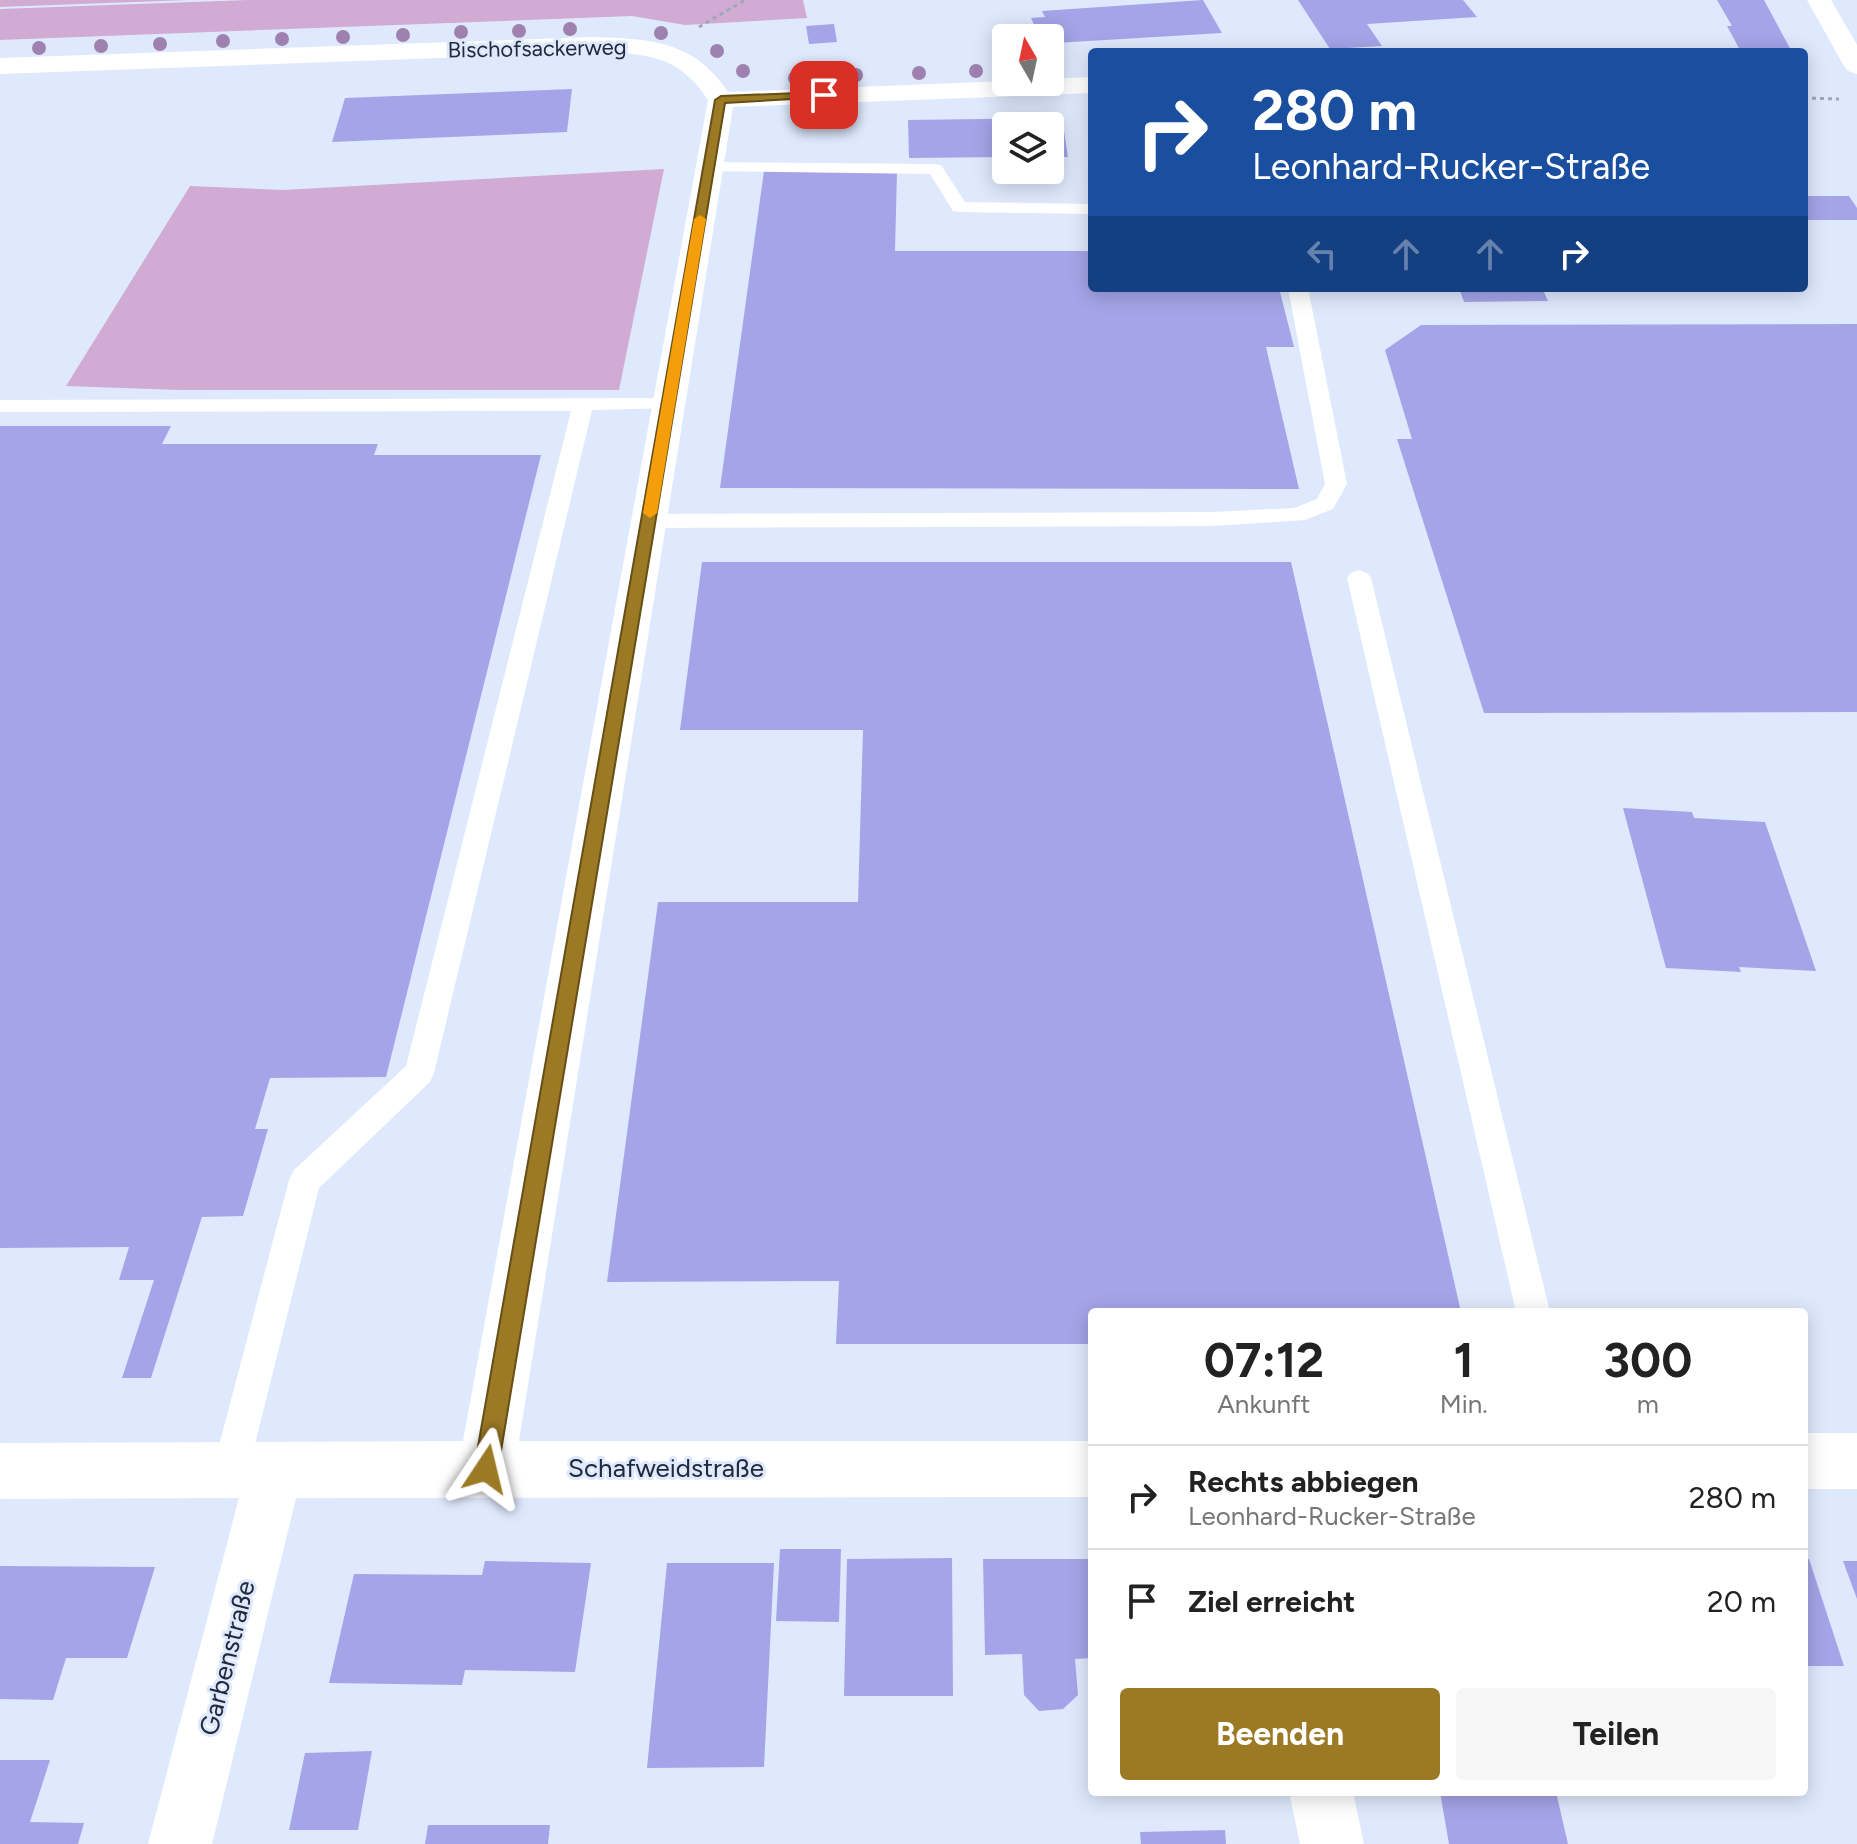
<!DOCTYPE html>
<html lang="de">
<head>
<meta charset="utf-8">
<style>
  body { margin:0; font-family:Figtree,sans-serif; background:#f6f6f6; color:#222; height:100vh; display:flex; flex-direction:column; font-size:30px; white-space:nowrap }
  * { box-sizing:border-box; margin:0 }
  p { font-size:26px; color:#767676 }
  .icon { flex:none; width:44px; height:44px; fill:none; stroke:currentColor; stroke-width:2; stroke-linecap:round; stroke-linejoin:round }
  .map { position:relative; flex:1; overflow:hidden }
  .drawer { position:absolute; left:1088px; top:1308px; width:720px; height:488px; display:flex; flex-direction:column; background:#fff; border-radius:8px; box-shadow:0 4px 20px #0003 }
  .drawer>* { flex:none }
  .top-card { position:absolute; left:1088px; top:48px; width:720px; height:244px; border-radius:8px; box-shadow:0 4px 20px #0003; background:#1a4fa0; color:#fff; overflow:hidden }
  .needle { width:52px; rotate:351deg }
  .buttons { position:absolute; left:992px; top:24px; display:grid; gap:16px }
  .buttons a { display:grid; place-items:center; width:72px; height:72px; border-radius:8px; background:#fff; box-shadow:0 4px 20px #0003; font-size:40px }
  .pin { position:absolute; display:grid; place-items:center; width:68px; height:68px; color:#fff; margin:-34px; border-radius:16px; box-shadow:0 4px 12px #0006 }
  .me { position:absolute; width:88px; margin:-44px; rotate:10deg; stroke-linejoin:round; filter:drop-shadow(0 0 6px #0008) }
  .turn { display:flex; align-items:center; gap:28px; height:168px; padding:0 32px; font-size:36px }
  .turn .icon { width:104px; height:104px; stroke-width:2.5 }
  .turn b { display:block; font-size:56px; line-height:68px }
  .lanes { display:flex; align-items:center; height:76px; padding:0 32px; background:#0003; justify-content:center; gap:40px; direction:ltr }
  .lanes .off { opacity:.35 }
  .eta { display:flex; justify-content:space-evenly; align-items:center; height:136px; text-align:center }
  .eta b { font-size:48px; font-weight:700; line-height:56px }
  .button { display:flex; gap:16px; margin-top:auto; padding:16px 32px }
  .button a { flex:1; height:92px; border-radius:8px; background:#9c7924; color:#fff; font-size:32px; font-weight:700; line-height:92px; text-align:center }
  .button a+a { background:#f6f6f6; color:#222 }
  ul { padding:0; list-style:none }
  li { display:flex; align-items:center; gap:24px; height:104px; padding:0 32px; border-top:2px solid #e0e0e0 }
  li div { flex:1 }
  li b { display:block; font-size:30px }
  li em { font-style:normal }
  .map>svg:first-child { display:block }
</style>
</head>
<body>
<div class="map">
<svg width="1857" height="1844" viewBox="0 0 1857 1844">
  <rect width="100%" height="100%" fill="#dfe9fd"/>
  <!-- green -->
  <g fill="#d1abd3">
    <path d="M0 0H188L0 7Z"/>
    <path d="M248 0H803L807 18 685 25 632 16 0 40V9Z"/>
    <path d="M664 169 619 390H179L66 386 190 186 283 190Z"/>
  </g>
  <!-- building -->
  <g fill="#a5a4e8">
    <path d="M1203 0 1222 33 1055 43 1049 28 1036 29 1031 18 1045 17 1042 11Z"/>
    <path d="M1298 0H1463L1477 17 1367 24 1382 46 1330 49Z"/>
    <path d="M1717 0H1764L1792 52H1741L1727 26H1732Z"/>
    <path d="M834 24 837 42 809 44 806 26Z"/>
    <path d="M572 89 567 132 332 142 345 98Z"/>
    <path d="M1062 118 1068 157H1050V126H1006V157L909 158 908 120Z"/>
    <path d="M764 171H897L895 251H1092V288H1279L1294 347H1266L1299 489 720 488Z"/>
    <path d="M1804 196H1849L1857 208V220H1804Z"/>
    <path d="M1459 288H1542L1548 301 1464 302Z"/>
    <path d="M1857 324V712L1484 713 1397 439H1412L1385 350 1421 325Z"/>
    <path d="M0 426H171L162 444H378L374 455H541L386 1077 270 1078 255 1129H268L243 1216 202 1217 151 1378H122L154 1280H119L129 1247 0 1248Z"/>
    <path d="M702 562H1291L1461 1312H1092V1344H836L839 1281 607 1282 658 902H858L863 730H680Z"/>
    <path d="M1623 808 1692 812 1694 818 1765 822 1816 971 1739 967 1741 972 1666 968Z"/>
    <path d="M780 1549H841L839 1622 776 1621Z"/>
    <path d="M952 1558 953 1696H844L847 1559Z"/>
    <path d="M983 1559H1092V1658L1075 1659 1078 1695 1063 1709 1039 1711 1024 1695 1022 1654 985 1655Z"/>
    <path d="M1804 1559H1809L1844 1666H1804Z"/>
    <path d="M485 1561 591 1563 575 1672 465 1670 462 1685 329 1683 354 1574 482 1575Z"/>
    <path d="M1843 1561H1857V1599Z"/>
    <path d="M667 1563H774L764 1767 647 1768Z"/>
    <path d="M0 1566 155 1567 127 1658H66L53 1700 0 1699Z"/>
    <path d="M372 1751 358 1830H289L305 1753Z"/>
    <path d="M0 1760H50L30 1822 84 1823 78 1844H0Z"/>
    <path d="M1440 1792H1556L1568 1844H1449Z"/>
    <path d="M428 1825H550L548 1844H425Z"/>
    <path d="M1225 1830 1226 1844H1141L1140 1832Z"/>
  </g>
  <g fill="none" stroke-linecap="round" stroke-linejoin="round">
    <!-- path -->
    <g stroke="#9da7bb" stroke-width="3" stroke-dasharray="4 4" stroke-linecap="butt">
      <path d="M699 27 745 0"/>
      <path d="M1804 98 1839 99"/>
    </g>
    <!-- lane -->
    <g fill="#fff" fill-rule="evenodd">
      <path d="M709 162 935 164 941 165 965 202 1092 204V214L959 212 953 211 930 174 703 171 700 167Z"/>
      <path d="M1288 288H1308L1347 484 1333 509 1305 520 1212 526 648 528 640 526 637 521 640 516 648 514 1212 512 1294 508 1317 499 1325 484Z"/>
      <path d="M669 398 676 400 679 404 676 408 592 410 434 1073 430 1082 319 1188 248 1472 243 1485 230 1490 217 1485 212 1472 289 1180 294 1170 406 1066 571 411 0 412V400Z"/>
      <path d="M1359 570 1367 573 1371 578 1550 1312H1516L1347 578 1351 573Z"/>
    </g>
    <!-- street -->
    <g fill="#fff" fill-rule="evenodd">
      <path d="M1807 0H1831L1857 45V74L1848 71 1844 66Z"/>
      <path d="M592 37C650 39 694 40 728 92L1006 81 1050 82V79L1092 77V93L733 107 519 1441H1092V1497L296 1498 212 1844H148L239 1498 0 1499V1443L463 1441 708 100C681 59 655 55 608 52L0 74V58Z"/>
      <rect x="1804" y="1433" width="53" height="56"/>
      <path d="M1289 1792H1353L1364 1844H1300Z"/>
    </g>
  </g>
  <!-- trees -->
  <g fill="#9f81af">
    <circle cx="570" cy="29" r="7"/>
    <circle cx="519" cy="31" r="7"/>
    <circle cx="461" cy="32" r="7"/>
    <circle cx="661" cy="33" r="7"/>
    <circle cx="403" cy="35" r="7"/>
    <circle cx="343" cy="37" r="7"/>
    <circle cx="282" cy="39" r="7"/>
    <circle cx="223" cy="41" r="7"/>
    <circle cx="160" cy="44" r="7"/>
    <circle cx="101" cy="46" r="7"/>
    <circle cx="39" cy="48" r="7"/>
    <circle cx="717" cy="51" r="7"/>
    <circle cx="743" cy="71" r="7"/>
    <circle cx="976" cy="71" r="7"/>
    <circle cx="919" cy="73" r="7"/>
    <circle cx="856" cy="75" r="7"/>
    <circle cx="795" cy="78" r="7"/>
  </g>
  <!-- route -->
  <path fill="#9c7924" stroke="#654f17" stroke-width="2" d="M824 92 828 93V97L725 103 498 1469 494 1477 486 1481 478 1477 474 1469 715 100 721 96Z"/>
  <!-- slow -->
  <path fill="#f59e0b" d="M700 215 706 219 657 513 650 518 643 513 694 219Z"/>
  <g text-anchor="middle" stroke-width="6" stroke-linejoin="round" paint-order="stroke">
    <!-- street labels -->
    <g font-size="22" fill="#212a3d" stroke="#dfe9fd">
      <text transform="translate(537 48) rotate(-1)" y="8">Bischofsackerweg</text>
    </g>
    <!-- near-street labels -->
    <g font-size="26" fill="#212a3d" stroke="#dfe9fd">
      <text x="666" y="1477">Schafweidstraße</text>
      <text transform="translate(227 1658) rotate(-76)" y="9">Garbenstraße</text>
    </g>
  </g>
</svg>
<div class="buttons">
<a><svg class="needle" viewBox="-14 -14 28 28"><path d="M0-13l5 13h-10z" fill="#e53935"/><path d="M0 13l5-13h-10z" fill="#767676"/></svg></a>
<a><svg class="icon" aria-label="layers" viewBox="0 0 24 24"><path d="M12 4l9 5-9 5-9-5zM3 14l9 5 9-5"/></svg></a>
</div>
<div class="pin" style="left:824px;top:95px;background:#d93025"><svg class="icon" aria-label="arrive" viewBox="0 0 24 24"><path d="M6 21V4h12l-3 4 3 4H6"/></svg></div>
<svg class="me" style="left:486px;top:1469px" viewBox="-20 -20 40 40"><path d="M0-17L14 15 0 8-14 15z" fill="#9c7924" stroke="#fff" stroke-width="4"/></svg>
<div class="top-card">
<div class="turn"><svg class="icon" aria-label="right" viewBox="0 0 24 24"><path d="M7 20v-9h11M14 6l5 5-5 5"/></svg><div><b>280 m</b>Leonhard-Rucker-Straße</div></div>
<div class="lanes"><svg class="icon off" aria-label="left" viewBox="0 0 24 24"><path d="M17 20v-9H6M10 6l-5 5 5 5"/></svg><svg class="icon off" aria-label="ahead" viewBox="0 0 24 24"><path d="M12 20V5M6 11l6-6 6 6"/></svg><svg class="icon off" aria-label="ahead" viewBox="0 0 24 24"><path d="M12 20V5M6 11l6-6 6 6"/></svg><svg class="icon" aria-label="right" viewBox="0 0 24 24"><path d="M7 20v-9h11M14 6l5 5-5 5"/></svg></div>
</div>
<section class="drawer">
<div class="eta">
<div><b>07:12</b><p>Ankunft</p></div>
<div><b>1</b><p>Min.</p></div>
<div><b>300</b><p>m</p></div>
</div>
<ul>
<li><svg class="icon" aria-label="right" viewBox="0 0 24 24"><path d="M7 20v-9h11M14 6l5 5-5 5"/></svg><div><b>Rechts abbiegen</b><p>Leonhard-Rucker-Straße</p></div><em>280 m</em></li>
<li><svg class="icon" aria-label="arrive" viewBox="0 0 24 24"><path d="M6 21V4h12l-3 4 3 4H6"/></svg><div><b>Ziel erreicht</b></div><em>20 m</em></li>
</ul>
<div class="button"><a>Beenden</a><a>Teilen</a></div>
</section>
</div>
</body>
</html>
